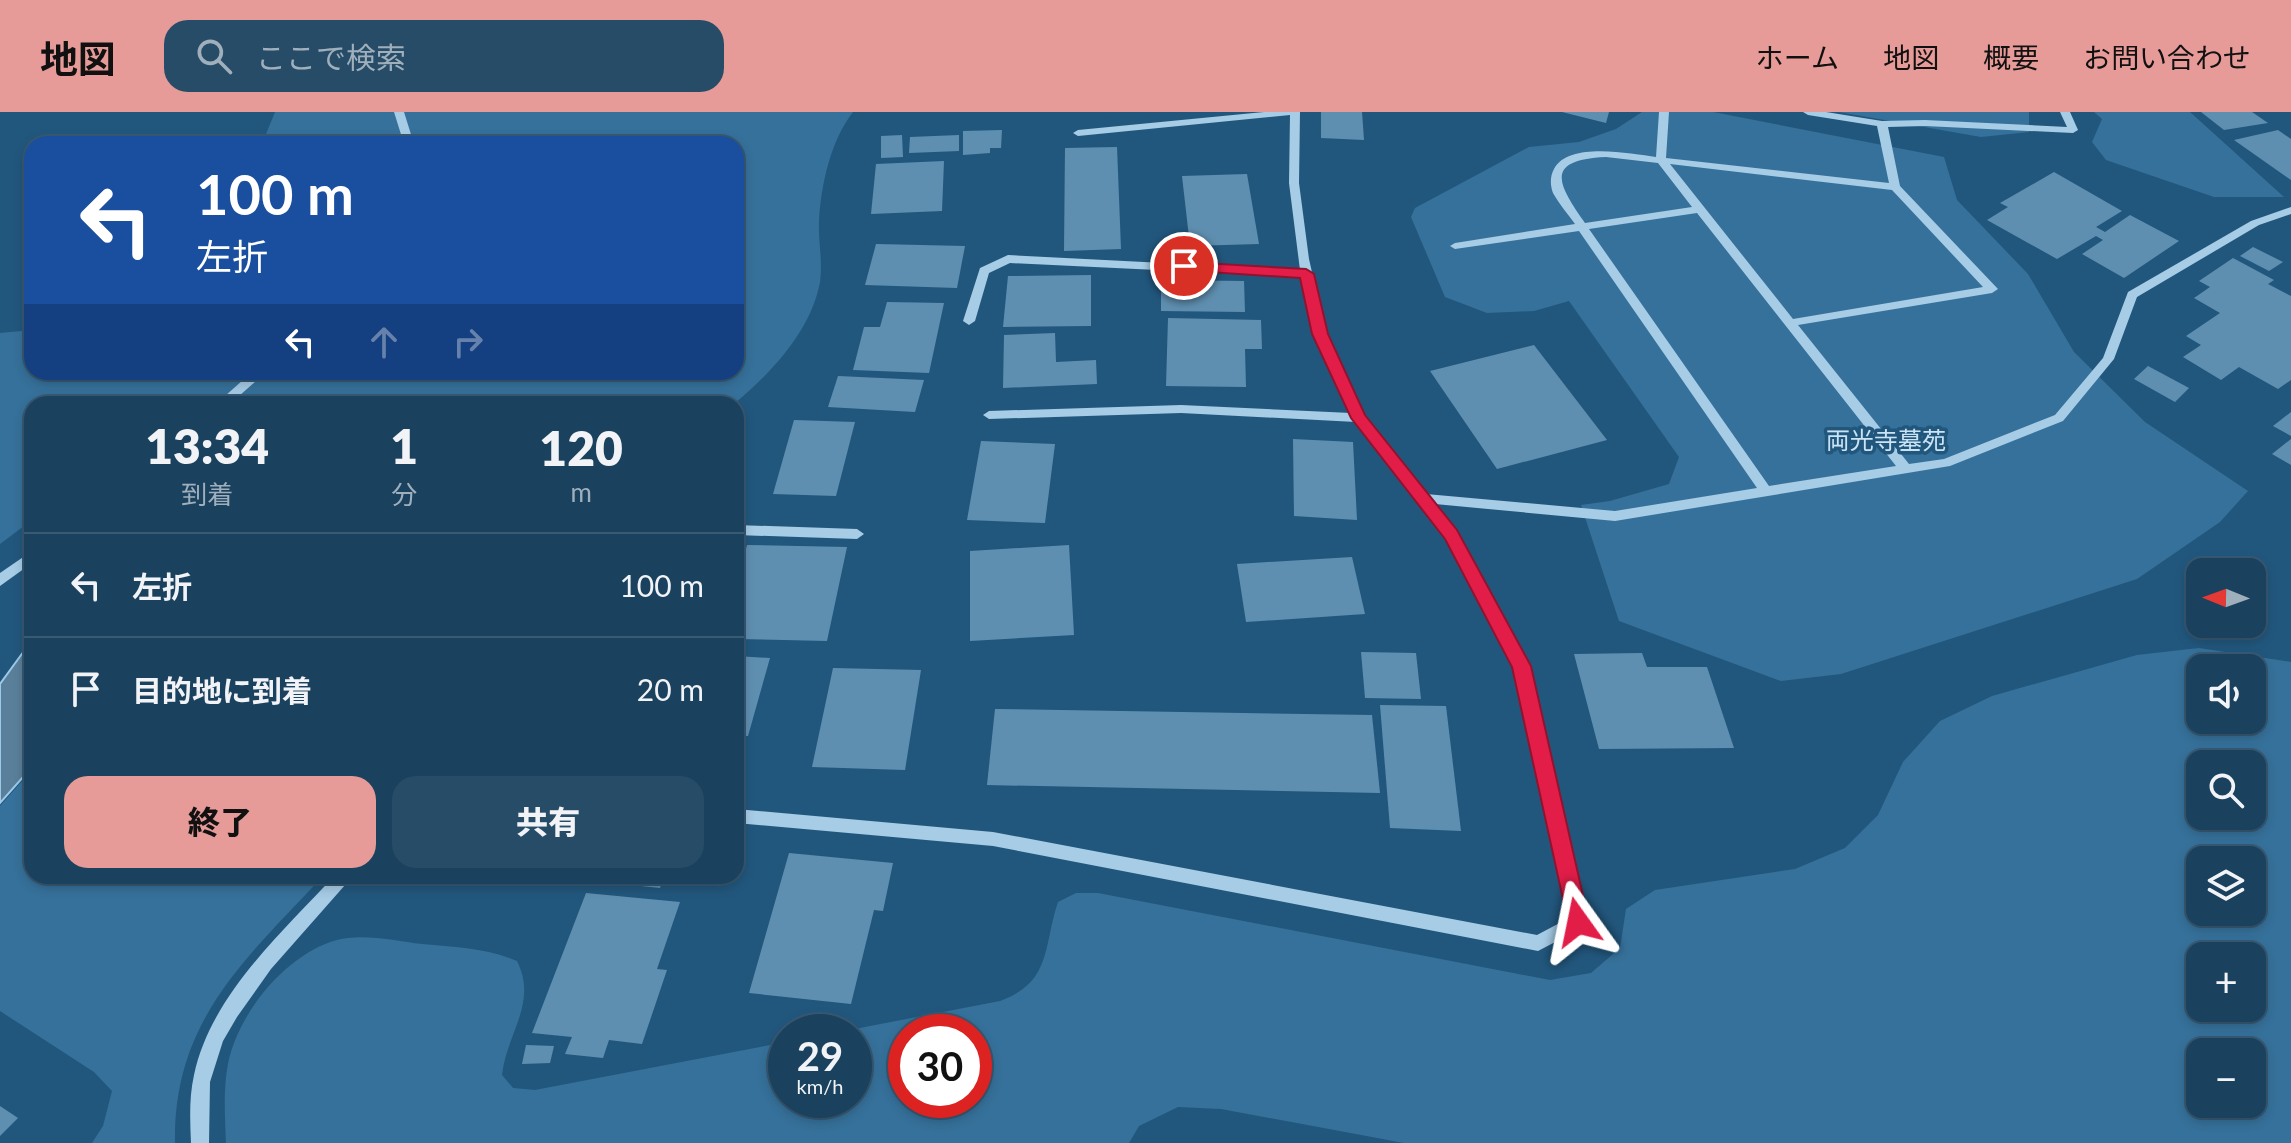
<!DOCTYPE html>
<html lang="ja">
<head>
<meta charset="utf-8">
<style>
  body { margin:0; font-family:Lato,"Noto Sans JP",sans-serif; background:#274c67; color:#f1f3f6; height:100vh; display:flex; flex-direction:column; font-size:30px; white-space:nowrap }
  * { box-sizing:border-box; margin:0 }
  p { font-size:26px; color:#9fafbc }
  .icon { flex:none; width:44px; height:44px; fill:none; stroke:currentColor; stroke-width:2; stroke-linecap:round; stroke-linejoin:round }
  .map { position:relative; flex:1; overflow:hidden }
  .details { position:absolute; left:24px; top:284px; width:720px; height:488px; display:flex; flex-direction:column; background:#1a415e; border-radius:24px; box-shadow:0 4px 12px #0003,0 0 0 2px #385a73 }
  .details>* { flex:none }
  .hud { position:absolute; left:24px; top:24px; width:720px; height:244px; border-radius:24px; box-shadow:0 4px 12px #0003,0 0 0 2px #385a73; background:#1a4fa0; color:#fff; overflow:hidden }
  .needle { width:52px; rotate:271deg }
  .fabs { position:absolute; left:2186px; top:446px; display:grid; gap:16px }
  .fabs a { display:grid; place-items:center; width:80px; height:80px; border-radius:16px; background:#1a415e; box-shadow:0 4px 12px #0003,0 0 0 2px #385a73; font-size:40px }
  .speed { position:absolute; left:768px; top:902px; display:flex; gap:16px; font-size:40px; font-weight:700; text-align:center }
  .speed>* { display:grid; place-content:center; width:104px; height:104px; border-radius:50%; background:#1a415e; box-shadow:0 4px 12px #0003,0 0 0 2px #385a73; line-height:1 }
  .speed small { font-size:20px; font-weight:400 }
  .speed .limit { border:12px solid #d22; background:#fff; color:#111 }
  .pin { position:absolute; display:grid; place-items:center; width:68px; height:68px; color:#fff; margin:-34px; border:4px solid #fff; border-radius:50%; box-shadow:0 2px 8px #0007 }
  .me { position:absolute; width:88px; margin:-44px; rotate:348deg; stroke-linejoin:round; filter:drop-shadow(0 0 6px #0008) }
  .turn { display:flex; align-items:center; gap:28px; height:168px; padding:0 40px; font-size:36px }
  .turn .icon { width:104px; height:104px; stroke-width:2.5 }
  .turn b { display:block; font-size:56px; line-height:68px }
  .lanes { display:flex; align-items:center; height:76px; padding:0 40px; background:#0003; justify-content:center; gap:40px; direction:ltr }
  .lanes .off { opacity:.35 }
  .eta { display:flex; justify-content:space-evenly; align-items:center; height:136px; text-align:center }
  .eta b { font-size:48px; font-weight:800; line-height:56px }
  .primary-button { display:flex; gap:16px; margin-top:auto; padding:16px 40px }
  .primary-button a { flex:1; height:92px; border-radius:24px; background:#e69b98; color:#111; font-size:32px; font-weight:800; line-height:92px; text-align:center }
  .primary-button a+a { background:#274c67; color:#f1f3f6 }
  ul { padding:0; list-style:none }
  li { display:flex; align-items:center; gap:24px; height:104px; padding:0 40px; border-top:2px solid #385a73 }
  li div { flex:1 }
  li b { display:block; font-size:30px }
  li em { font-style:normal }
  header { display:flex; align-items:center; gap:48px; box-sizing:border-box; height:112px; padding:0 40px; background:#e69b98; color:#111 }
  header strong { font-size:38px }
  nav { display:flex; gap:44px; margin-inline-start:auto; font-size:28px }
  .search { width:560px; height:72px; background:#274c67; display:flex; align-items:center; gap:20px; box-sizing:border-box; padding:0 28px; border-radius:24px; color:#9fafbc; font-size:30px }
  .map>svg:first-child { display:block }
</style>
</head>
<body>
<header>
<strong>地図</strong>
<div class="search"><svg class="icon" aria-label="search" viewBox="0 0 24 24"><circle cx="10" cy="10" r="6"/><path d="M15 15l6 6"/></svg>ここで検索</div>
<nav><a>ホーム</a><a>地図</a><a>概要</a><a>お問い合わせ</a></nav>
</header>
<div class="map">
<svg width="2291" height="1031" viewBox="0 0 2291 1031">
  <rect width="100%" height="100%" fill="#22577d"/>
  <!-- green -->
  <g fill="#36719b" fill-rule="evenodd">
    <path d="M275 0H853C831 28 821 72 819 109 818 130 823 148 820 170 811 219 771 261 734 292H32V408L0 432V221L32 218V260H736V32H262Z"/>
    <path d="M1642 0H1713L1944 45 1957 88 2028 162 2074 240 2145 310 2248 379 2220 410 2137 467 1841 562 1781 569 1619 509 1581 393 1610 389 1669 372 1679 345 1569 189 1534 199 1487 201 1445 185 1411 105 1415 96 1529 35 1579 30 1616 17Z"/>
    <path d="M1839 0H2029V20L1981 25Z"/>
    <path d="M2094 0H2190L2284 85H2214L2106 48 2092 30 2102 7Z"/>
    <path d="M2199 536 2291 550V1031H1404L1221 997 1178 995 1139 1014 1129 1031H226C225 1005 223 978 228 952 238 901 286 842 337 828 362 821 396 829 422 832 455 835 487 836 517 849 538 891 507 920 502 963L513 976 535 978 786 930V988H854V920H839L1000 889C1052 870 1043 835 1058 790L1076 781H1098L1550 868 1591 861 1620 836 1626 797 1655 778 1795 757 1845 736 1878 703 1903 650 1940 609 1992 584 2137 543ZM2200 556H2252V608H2200ZM2200 652H2252V704H2200ZM2252 748V800H2200V748ZM2200 844H2252V896H2200ZM974 920V988H906V920ZM2200 940H2252V992H2200Z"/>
    <path d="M32 658V764H323C246 847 173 908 175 1031H92L103 1014 112 979 94 960 0 899V694Z"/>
  </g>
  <!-- water -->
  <path fill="#597f9a" stroke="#9bc9e7" stroke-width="2" d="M32 528V655L0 691V572Z"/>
  <!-- building -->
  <g fill="#5f8fb0">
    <path d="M1321 0H1362L1364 28 1321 26Z"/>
    <path d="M1562 0H1609L1606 11Z"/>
    <path d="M2201 0H2252L2268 11 2224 18Z"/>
    <path d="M1002 18 1001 36H990V41L963 43V19Z"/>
    <path d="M2278 18 2291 27V68L2234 28Z"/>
    <path d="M902 23 903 45 881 46V24Z"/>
    <path d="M959 23V39L909 41 910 25Z"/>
    <path d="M1117 35 1121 137 1064 139 1065 36Z"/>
    <path d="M944 49 942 99 871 102 876 52Z"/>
    <path d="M2054 60 2122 99 2096 115 2105 120 2130 103 2179 129 2124 166 2082 142 2103 128 2096 124 2057 147 1987 108 2008 95 2000 91Z"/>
    <path d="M1247 62 1259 132 1190 134 1182 64Z"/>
    <path d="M876 132 965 134 957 176 865 173Z"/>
    <path d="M2253 135 2283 150 2269 159 2240 144Z"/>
    <path d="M2233 146 2274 168 2268 172 2291 184V268L2278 277 2239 255 2221 268 2183 245 2201 233 2186 224 2220 201 2194 186 2210 175 2199 169Z"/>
    <path d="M1091 163V214L1003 215 1008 164Z"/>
    <path d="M1161 168 1244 169 1245 200 1161 199Z"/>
    <path d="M887 190 944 191 929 261 853 258 864 215H880Z"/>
    <path d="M1168 206 1261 208 1262 237H1245L1246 275 1166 274Z"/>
    <path d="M1055 221 1056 250 1096 248 1097 272 1003 276 1004 223Z"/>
    <path d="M1534 233 1607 328 1497 357 1430 259Z"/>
    <path d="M2148 254 2189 276 2175 290 2134 267Z"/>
    <path d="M838 264 924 268 915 300 828 295Z"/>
    <path d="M2291 300V324L2273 314Z"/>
    <path d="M794 308 855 310 836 384 773 382Z"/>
    <path d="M1293 327 1353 330 1357 408 1294 404Z"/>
    <path d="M2291 327V353L2272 342Z"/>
    <path d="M981 329 1055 332 1045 411 967 408Z"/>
    <path d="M747 433 847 435 827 529 736 527V475Z"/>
    <path d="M1069 433 1074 523 970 529V439Z"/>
    <path d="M1352 445 1365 502 1246 510 1237 452Z"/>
    <path d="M1361 540 1416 541 1421 587 1365 586Z"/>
    <path d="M1642 541 1647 555H1707L1734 636 1599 637 1574 542Z"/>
    <path d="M736 544 770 546 748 624H736Z"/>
    <path d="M833 556 921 558 905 658 812 655Z"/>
    <path d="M1380 593 1446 594 1461 719 1390 716Z"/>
    <path d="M995 597 1372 603 1380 681 987 673Z"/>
    <path d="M789 741 893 751 883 799 874 798 851 892 749 881Z"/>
    <path d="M614 764H664L660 776 612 771Z"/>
    <path d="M586 781 680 790 657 857 667 858 642 932 609 928 603 946 565 942 572 925 532 921Z"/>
    <path d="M526 933 554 934 550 951 522 952Z"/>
    <path d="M0 994 18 1006 0 1024Z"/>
  </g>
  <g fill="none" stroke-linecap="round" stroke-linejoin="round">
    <!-- minor -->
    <g fill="#a7cce6" fill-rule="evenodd">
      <path d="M394 0H404L414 32H404Z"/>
      <path d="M1264 0H1300L1299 71 1309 147 1326 222 1364 304 1426 382 1615 399 1757 376 1579 119 1455 137 1450 134 1455 131 1575 112C1568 102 1559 92 1553 81 1550 73 1550 64 1554 57 1569 29 1631 42 1656 45L1659 0H1669L1666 46 1889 71 1877 14 1808 3 1803 0H1826L1882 9 1925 8 2067 15 2060 0H2070L2078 18 2073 21 1925 14 1888 15 1900 74 1998 177 1992 181 1798 213 1909 352 1944 347 2055 303 2103 246 2128 180 2251 109 2291 95V102L2259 113 2137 185 2114 247 2063 309 1950 354 1615 409 1435 392 1456 418 1528 554 1586 810 1584 815 1538 839 993 734 736 711V697L993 720 1537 823 1569 806 1514 554 1446 425 1356 310 1181 301 989 307 983 303 989 299 1181 293 1351 301 1314 222 1302 165 1010 151 989 161 975 209 969 213 963 209 980 156 1008 143 1300 158 1289 71 1290 3 1078 24 1073 21 1078 18ZM1606 45 1658 51 1692 95 1585 111C1558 72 1543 48 1606 45ZM1670 52 1892 78 1983 175 1793 207ZM1697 101 1896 354 1769 374 1589 117Z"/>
      <path d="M252 260H266L230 292H216Z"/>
      <path d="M736 413 857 417 864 422 857 427 736 423Z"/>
      <path d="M32 439V451L0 474V461Z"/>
      <path d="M334 764H353L271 857 237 905 223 929 210 970 209 1031H191C190 1009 189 985 194 963 211 883 281 822 334 764Z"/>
    </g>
  </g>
  <!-- route -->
  <path fill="#e11d48" stroke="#92132f" stroke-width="2" d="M1184 150 1306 157 1314 162 1328 222 1365 303 1457 418 1531 554 1589 810 1586 817 1578 820 1571 817 1568 810 1512 555 1445 427 1351 306 1312 222 1300 166 1179 158V151Z"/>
  <g text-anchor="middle" stroke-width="7" stroke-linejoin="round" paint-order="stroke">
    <!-- park labels -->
    <g font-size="24" fill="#cae3f5" stroke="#22577d">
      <text x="1886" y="337">両光寺墓苑</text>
    </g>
  </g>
</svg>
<div class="fabs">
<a><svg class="needle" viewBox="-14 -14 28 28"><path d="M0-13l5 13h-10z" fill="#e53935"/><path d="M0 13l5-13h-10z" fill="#9fafbc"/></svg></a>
<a><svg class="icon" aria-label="sound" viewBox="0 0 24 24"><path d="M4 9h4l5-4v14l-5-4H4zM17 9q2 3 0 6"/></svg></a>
<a><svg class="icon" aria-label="search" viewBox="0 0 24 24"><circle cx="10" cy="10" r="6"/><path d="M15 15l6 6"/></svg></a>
<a><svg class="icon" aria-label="layers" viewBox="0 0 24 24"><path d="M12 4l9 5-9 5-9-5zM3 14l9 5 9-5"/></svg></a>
<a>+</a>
<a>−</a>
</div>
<div class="speed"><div>29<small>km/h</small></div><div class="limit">30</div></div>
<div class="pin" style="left:1184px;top:154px;background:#d93025"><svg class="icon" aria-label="arrive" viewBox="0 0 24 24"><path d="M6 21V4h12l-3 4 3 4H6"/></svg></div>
<svg class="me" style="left:1578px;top:810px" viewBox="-20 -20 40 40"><path d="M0-17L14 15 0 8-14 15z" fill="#e11d48" stroke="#fff" stroke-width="4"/></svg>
<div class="hud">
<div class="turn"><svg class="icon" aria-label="left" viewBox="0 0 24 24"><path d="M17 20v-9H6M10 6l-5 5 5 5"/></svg><div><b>100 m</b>左折</div></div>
<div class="lanes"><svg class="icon" aria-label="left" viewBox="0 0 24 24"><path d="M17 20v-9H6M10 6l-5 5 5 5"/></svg><svg class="icon off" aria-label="ahead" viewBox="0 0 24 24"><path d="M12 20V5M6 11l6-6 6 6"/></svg><svg class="icon off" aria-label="right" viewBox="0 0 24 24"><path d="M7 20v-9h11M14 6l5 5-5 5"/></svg></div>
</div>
<section class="details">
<div class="eta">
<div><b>13:34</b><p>到着</p></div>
<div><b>1</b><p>分</p></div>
<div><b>120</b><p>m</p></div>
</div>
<ul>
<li><svg class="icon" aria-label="left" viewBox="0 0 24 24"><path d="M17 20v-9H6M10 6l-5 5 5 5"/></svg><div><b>左折</b></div><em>100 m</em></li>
<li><svg class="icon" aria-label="arrive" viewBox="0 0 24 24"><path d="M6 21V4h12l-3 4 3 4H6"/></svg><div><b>目的地に到着</b></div><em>20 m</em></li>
</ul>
<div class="primary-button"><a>終了</a><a>共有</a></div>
</section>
</div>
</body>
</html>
